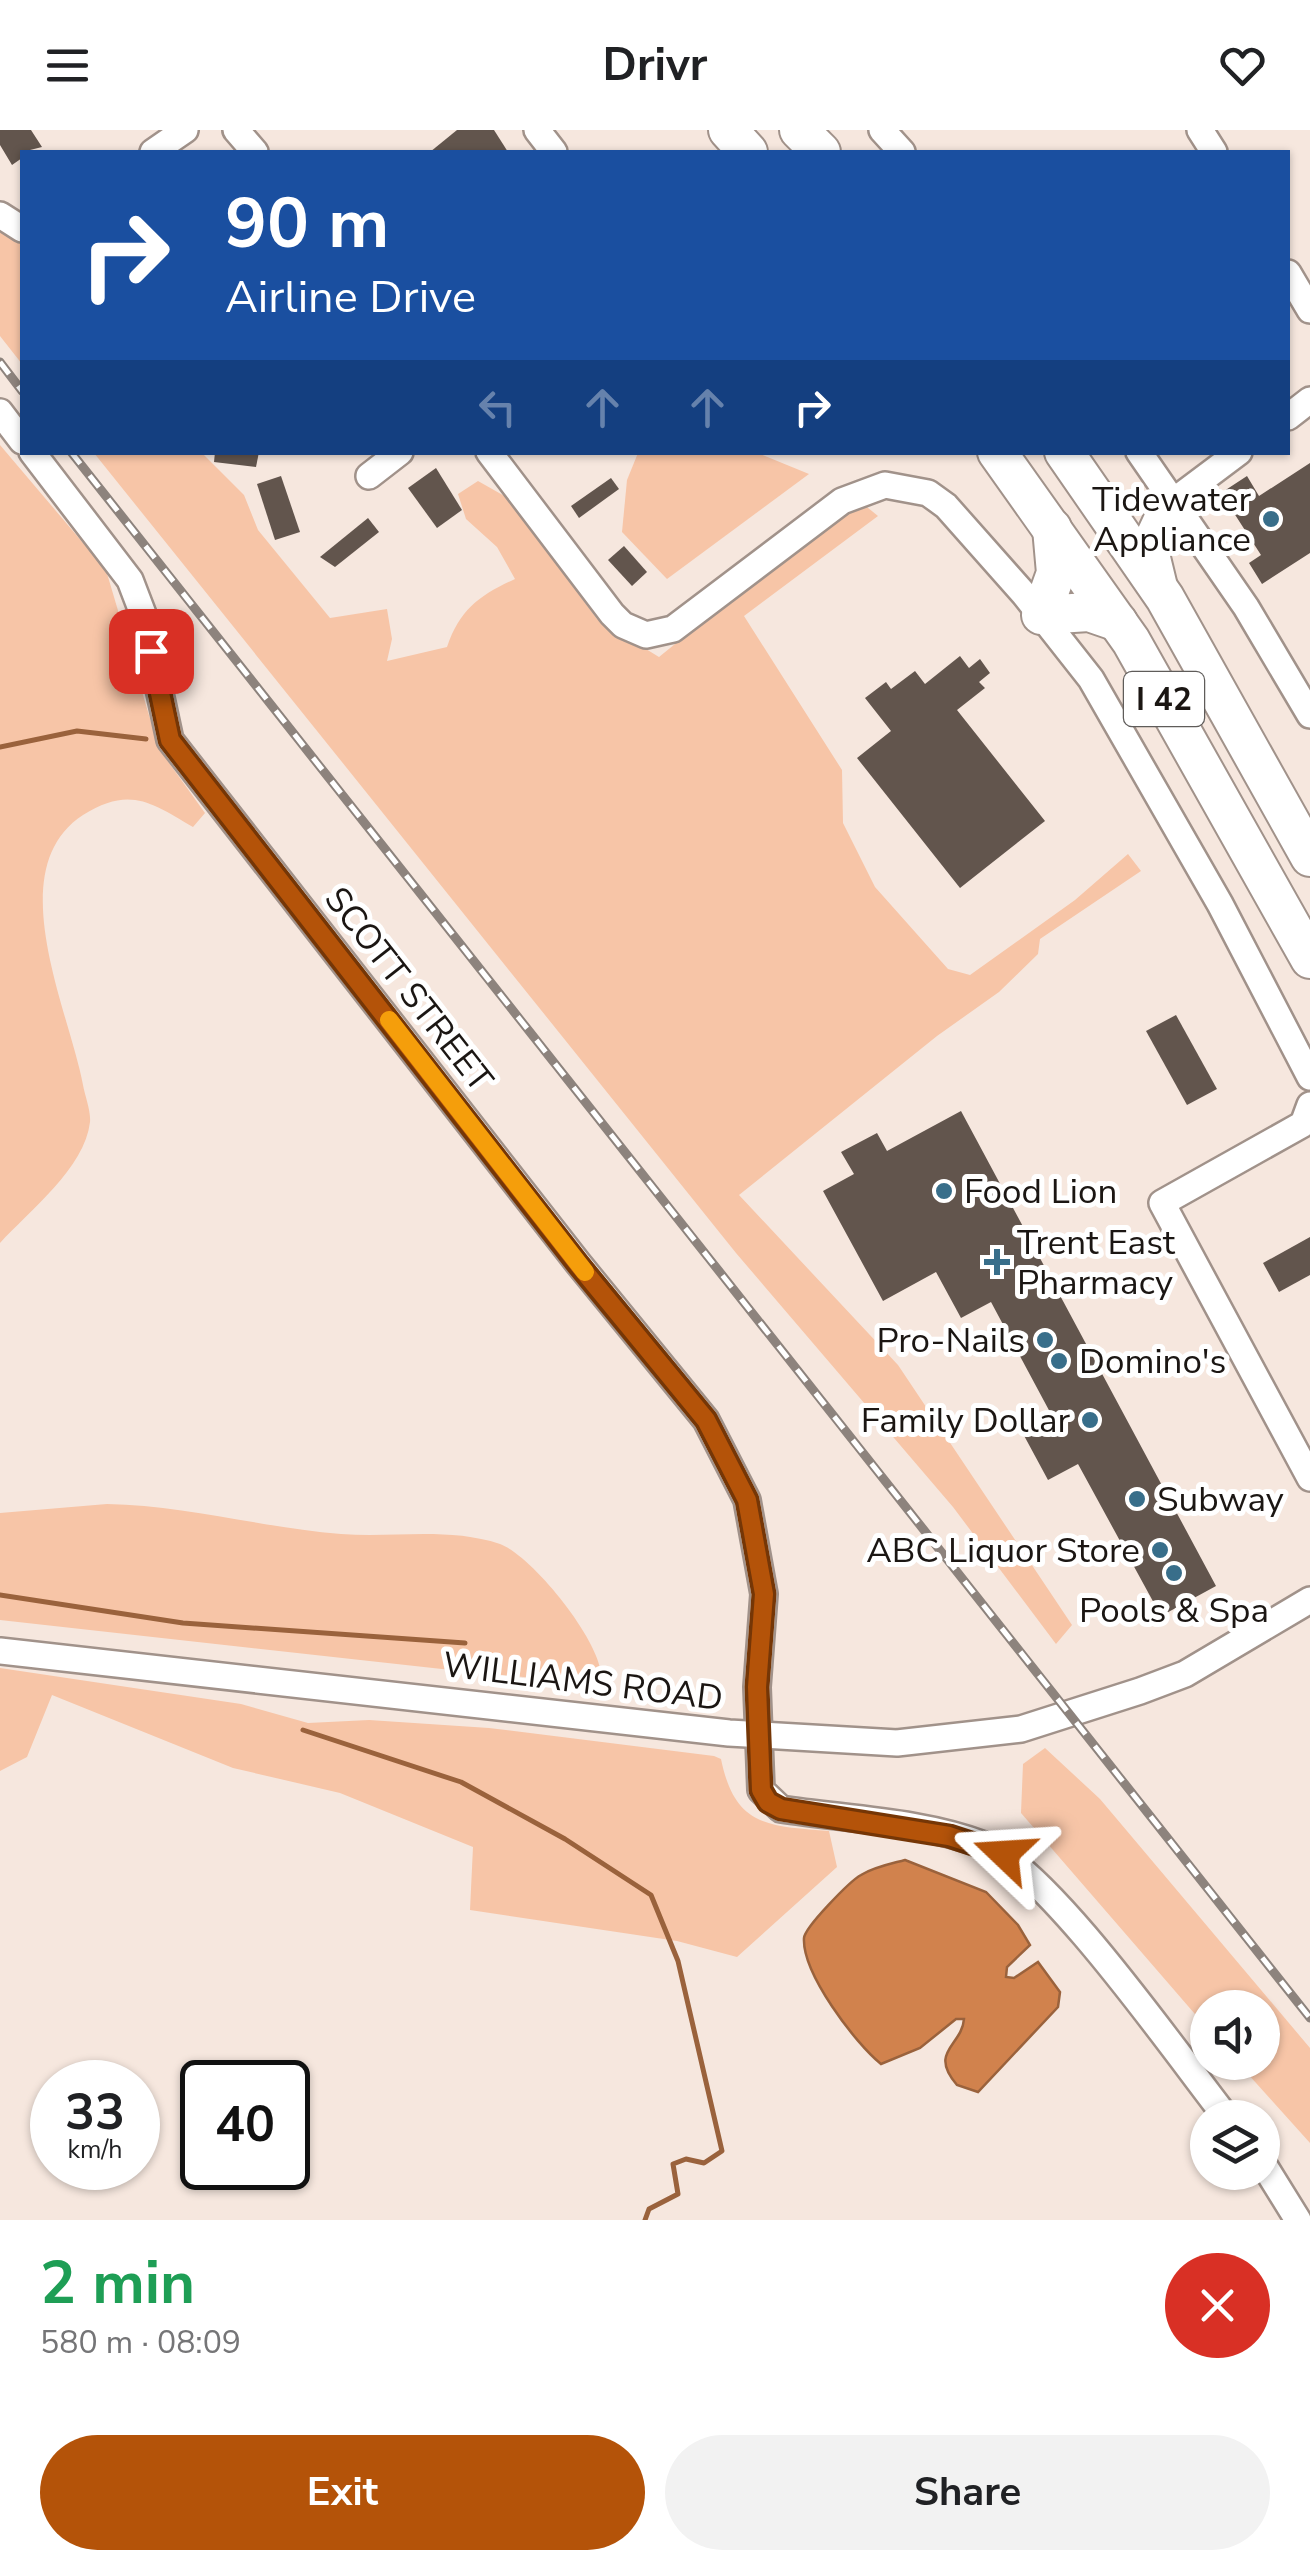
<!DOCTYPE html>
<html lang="en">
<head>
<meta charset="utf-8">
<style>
  body { margin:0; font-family:"Nunito Sans",sans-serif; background:#f2f2f2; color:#202124; height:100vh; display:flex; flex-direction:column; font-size:38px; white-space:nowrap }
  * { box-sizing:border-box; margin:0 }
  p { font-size:32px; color:#757577 }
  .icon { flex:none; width:55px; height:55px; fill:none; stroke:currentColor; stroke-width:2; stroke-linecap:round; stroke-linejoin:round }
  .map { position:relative; height:2090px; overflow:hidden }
  .sheet { display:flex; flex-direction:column; background:#fff; flex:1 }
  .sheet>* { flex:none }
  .banner { position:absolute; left:20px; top:20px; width:1270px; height:305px; border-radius:0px; box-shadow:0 2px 8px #0004; background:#1a4fa0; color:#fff; overflow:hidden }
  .buttons { position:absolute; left:1190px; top:1860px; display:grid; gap:20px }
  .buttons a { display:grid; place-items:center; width:90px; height:90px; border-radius:50%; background:#fff; box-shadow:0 2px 8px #0004; font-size:50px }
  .speed { position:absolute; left:30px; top:1930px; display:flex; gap:20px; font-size:50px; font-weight:700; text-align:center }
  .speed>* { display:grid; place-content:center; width:130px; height:130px; border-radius:50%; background:#fff; box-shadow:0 2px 8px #0004; line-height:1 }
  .speed small { font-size:25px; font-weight:400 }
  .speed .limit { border:5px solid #111; border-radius:15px; background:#fff; color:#111 }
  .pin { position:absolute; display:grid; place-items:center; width:85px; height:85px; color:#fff; margin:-42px; border-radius:20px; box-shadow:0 5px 15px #0006 }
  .me { position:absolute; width:110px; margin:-55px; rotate:290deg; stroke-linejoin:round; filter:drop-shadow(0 0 8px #0008) }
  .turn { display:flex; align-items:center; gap:35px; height:210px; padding:0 40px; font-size:45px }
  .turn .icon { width:130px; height:130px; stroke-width:2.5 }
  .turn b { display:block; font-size:70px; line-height:85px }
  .lanes { display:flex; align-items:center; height:95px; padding:0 40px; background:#0003; justify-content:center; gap:50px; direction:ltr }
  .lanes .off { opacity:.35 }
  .round { display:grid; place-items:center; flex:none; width:105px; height:105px; border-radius:52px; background:#f2f2f2 }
  .summary { display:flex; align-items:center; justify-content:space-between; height:170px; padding:0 40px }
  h1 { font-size:60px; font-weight:700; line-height:75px; color:#1e9e55 }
  .action { display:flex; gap:20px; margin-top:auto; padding:20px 40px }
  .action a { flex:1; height:115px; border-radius:60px; background:#b45309; color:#fff; font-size:40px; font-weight:700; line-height:115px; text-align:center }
  .action a+a { background:#f2f2f2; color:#202124 }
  header { display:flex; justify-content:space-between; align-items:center; height:130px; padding:0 40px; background:#fff; font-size:45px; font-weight:700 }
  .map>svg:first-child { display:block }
</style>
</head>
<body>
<header><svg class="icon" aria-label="menu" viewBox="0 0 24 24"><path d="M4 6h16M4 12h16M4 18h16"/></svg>Drivr<svg class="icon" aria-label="heart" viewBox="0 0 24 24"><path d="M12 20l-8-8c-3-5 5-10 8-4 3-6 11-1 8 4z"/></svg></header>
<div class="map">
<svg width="1310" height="2090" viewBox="0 0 1310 2090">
  <rect width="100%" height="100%" fill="#f6e7de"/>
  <!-- green -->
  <g fill="#f7c5a7">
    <path d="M0 101 22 108V234L0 206Z"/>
    <path d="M0 315 106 440 159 619 205 683 193 697C151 672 129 656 83 685 0 739 69 880 83 955 85 966 91 981 90 992 85 1038 29 1081 0 1113Z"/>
    <path d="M94 323H202L244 365 258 400 330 488 387 479 392 509 387 531 447 517C460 479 480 465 515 449L497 417 466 389 458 364 478 351 508 368 597 489 659 527 765 441 862 373 878 386 744 486 842 640 843 693 875 757 948 839 970 845 1075 770 1128 724 1141 741 1040 809 1038 824 999 862 937 906 739 1065 898 1235 1072 1495 1056 1514 953 1377 736 1123Z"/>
    <path d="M638 323H758L809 344 667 449 622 402 627 350Z"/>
    <path d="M107 1374C185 1375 263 1398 341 1404 394 1408 448 1397 500 1414 533 1426 605 1516 601 1549L575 1552 460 1541 0 1490V1383Z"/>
    <path d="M0 1538 241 1574 308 1593 369 1590 489 1598 714 1626 721 1629C735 1697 768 1696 829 1701L837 1737 737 1827 677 1811 470 1780 473 1717 340 1663 233 1638 52 1565 27 1627 0 1641Z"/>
    <path d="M1045 1618 1100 1669 1310 1918V2013L1238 1933 1262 1932V1878H1208L1207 1898 1021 1683 1023 1634Z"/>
  </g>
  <!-- water -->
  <path fill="#d1824d" stroke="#9a623c" stroke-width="2.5" d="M905 1730 986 1762 1018 1795 1030 1815 1007 1837 1006 1847 1014 1848 1038 1832 1060 1862 1058 1877 978 1962 957 1955C928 1921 962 1916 964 1889H956L920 1918 881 1934C855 1913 802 1843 804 1808 805 1797 850 1751 861 1745 874 1737 890 1734 905 1730Z"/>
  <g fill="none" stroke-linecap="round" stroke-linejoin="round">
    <!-- stream -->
    <g stroke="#9a623c" stroke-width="5">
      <path d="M0 617 77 601 146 609"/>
      <path d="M0 1465 183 1493 465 1513"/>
      <path d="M303 1600 461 1652 565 1709 651 1765 678 1831 722 2021 704 2033 686 2029 673 2034 678 2064 649 2079 645 2090"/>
    </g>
  </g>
  <!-- building -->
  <g fill="#62554d">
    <path d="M0 0H31L42 17 22 22V28L12 35 0 15Z"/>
    <path d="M457 0H494L508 22H430Z"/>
    <path d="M215 322H259L256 337 214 332Z"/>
    <path d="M1310 333V423L1262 454 1249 433 1261 425 1221 363 1247 346 1259 366Z"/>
    <path d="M436 338 462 380 437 398 408 358Z"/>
    <path d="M281 346 300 402 275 410 257 354Z"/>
    <path d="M611 348 619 359 579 388 571 376Z"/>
    <path d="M368 388 379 402 335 437 320 427Z"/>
    <path d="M624 416 647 442 632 456 608 430Z"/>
    <path d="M960 526 969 538 980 529 990 543 979 552 985 558 957 580 1045 691 960 758 857 628 891 601 865 568 886 552 891 559 915 541 925 554Z"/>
    <path d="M1176 885 1217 959 1187 975 1146 901Z"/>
    <path d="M961 981 1216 1456 1161 1486 1078 1334 1048 1350 1021 1300 1051 1284 991 1172 961 1188 936 1142 883 1171 823 1061 854 1044 841 1022 877 1003 887 1021Z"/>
    <path d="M1310 1107V1145L1279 1162 1263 1133Z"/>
  </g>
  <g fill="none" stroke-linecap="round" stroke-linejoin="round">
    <!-- minor casing -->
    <g stroke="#a1928a" stroke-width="30">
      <g id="minor">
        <path d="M236 0 255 22"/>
        <path d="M537 0 554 22"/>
        <path d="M882 0 902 22"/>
        <path d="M1200 0 1214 22"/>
        <path d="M153 22 185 0"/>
        <path d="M0 85 22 99"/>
        <path d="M1288 143 1310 180"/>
        <path d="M0 282 22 311"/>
        <path d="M1288 287 1310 270"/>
        <path d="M32 322 130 450 143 484 170 610 578 1133 706 1290 747 1370 764 1464 757 1557 761 1660 781 1679C846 1689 922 1691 984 1715 1048 1739 1178 1926 1227 1988"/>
        <path d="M489 322 612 484 623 495 646 505 673 499 842 371 885 355 928 363 946 376 1024 464 1091 549 1220 774 1310 947"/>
        <path d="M1139 322 1246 477 1310 585"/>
        <path d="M369 346 400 322"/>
        <path d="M1171 373 1239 322"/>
        <path d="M1310 975 1303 994 1162 1073 1310 1348"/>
        <path d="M0 1521 729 1603 897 1613 1021 1599 1140 1561 1185 1544 1310 1470"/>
        <path d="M1262 2032 1298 2090"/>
      </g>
    </g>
    <!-- highway casing -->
    <g stroke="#a1928a" stroke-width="42">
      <g id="highway">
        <path d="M728 0 748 22"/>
        <path d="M799 0 821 22"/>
        <path d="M997 322 1131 511 1310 829"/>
        <path d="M1064 322 1165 468 1310 727"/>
        <path d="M1052 398 1056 443 1041 485 1089 482 1118 492"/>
        <path d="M1157 453 1149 420 1171 373"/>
      </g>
    </g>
    <!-- minor -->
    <use href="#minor" stroke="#fff" stroke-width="25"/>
    <!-- highway -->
    <use href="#highway" stroke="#fff" stroke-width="38"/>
    <!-- rail casing -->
    <g stroke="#8d837d" stroke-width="9">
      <g id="rail">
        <path d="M0 232 22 261"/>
        <path d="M71 322 1310 1888"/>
      </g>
    </g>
    <!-- rail -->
    <use href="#rail" stroke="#fff" stroke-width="5" stroke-dasharray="15" stroke-linecap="butt"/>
  </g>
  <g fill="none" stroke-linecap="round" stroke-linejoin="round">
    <!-- route casing -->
    <g stroke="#753606" stroke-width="25">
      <path id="route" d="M151 521 170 610 578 1134 706 1290 747 1370 764 1464 757 1557 761 1660 768 1672 781 1679 949 1706 1004 1724"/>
    </g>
    <!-- route -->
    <use href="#route" stroke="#b45309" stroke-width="18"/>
    <!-- slow -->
    <path stroke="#f59e0b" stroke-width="18" d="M389 890 585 1142"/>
  </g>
  <!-- markers -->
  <g fill="#386e8a" stroke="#fff" stroke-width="4">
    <circle cx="1271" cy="389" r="10"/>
    <circle cx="944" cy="1061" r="10"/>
    <path d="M992 1117h10v10h10v10h-10v10h-10v-10h-10v-10h10z"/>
    <circle cx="1045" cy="1210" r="10"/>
    <circle cx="1059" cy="1231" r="10"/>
    <circle cx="1090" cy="1290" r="10"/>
    <circle cx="1137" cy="1369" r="10"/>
    <circle cx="1160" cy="1420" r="10"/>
    <circle cx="1174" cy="1443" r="10"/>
  </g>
  <g text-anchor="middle" stroke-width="10" stroke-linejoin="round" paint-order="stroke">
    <!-- shield labels -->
    <rect fill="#fff" stroke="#5f5c5a" stroke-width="2.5" x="1124" y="542" width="80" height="54" rx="8"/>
    <g font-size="32" font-weight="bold" fill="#1b1613">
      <text x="1164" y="580">I 42</text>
    </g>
    <!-- poi labels -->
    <g font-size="35" fill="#1b1613" stroke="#fff" text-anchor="end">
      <text x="1251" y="381">Tidewater<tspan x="1251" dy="40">Appliance</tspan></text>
      <text x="964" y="1073" text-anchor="start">Food Lion</text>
      <text x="1017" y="1124" text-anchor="start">Trent East<tspan x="1017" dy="40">Pharmacy</tspan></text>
      <text x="1025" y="1222">Pro-Nails</text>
      <text x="1079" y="1243" text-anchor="start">Domino's</text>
      <text x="1070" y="1302">Family Dollar</text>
      <text x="1157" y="1381" text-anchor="start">Subway</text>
      <text x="1140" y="1432">ABC Liquor Store</text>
      <text x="1174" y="1492" text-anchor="middle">Pools &amp; Spa</text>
    </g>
    <!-- street labels -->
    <g font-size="35" fill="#1b1613" stroke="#fff">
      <text transform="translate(409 859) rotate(52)" y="12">SCOTT STREET</text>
      <text transform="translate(583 1551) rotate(7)" y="12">WILLIAMS ROAD</text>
    </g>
  </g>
</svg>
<div class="buttons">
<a><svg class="icon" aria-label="sound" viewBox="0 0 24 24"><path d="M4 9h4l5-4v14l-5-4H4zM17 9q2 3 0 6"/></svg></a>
<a><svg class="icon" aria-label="layers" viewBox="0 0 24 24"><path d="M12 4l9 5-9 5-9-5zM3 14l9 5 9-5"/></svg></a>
</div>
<div class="speed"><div>33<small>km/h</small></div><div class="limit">40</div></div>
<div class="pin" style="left:151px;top:521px;background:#d93025"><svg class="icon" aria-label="arrive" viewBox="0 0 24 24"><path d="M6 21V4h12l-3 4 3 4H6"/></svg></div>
<svg class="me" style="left:1004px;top:1724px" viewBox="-20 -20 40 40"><path d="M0-17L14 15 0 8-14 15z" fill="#b45309" stroke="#fff" stroke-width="4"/></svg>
<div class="banner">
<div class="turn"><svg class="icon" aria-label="right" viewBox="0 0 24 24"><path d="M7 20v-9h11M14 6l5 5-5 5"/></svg><div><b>90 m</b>Airline Drive</div></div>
<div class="lanes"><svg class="icon off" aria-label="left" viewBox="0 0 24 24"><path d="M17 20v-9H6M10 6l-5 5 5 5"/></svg><svg class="icon off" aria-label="ahead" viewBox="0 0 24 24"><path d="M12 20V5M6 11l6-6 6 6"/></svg><svg class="icon off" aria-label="ahead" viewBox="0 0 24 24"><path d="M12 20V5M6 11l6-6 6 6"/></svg><svg class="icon" aria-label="right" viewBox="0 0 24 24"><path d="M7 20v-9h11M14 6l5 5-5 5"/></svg></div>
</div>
</div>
<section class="sheet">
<div class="summary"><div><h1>2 min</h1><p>580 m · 08:09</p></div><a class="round" style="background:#d93025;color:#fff"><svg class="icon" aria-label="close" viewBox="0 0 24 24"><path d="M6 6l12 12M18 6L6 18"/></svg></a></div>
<div class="action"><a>Exit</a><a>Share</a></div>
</section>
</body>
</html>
